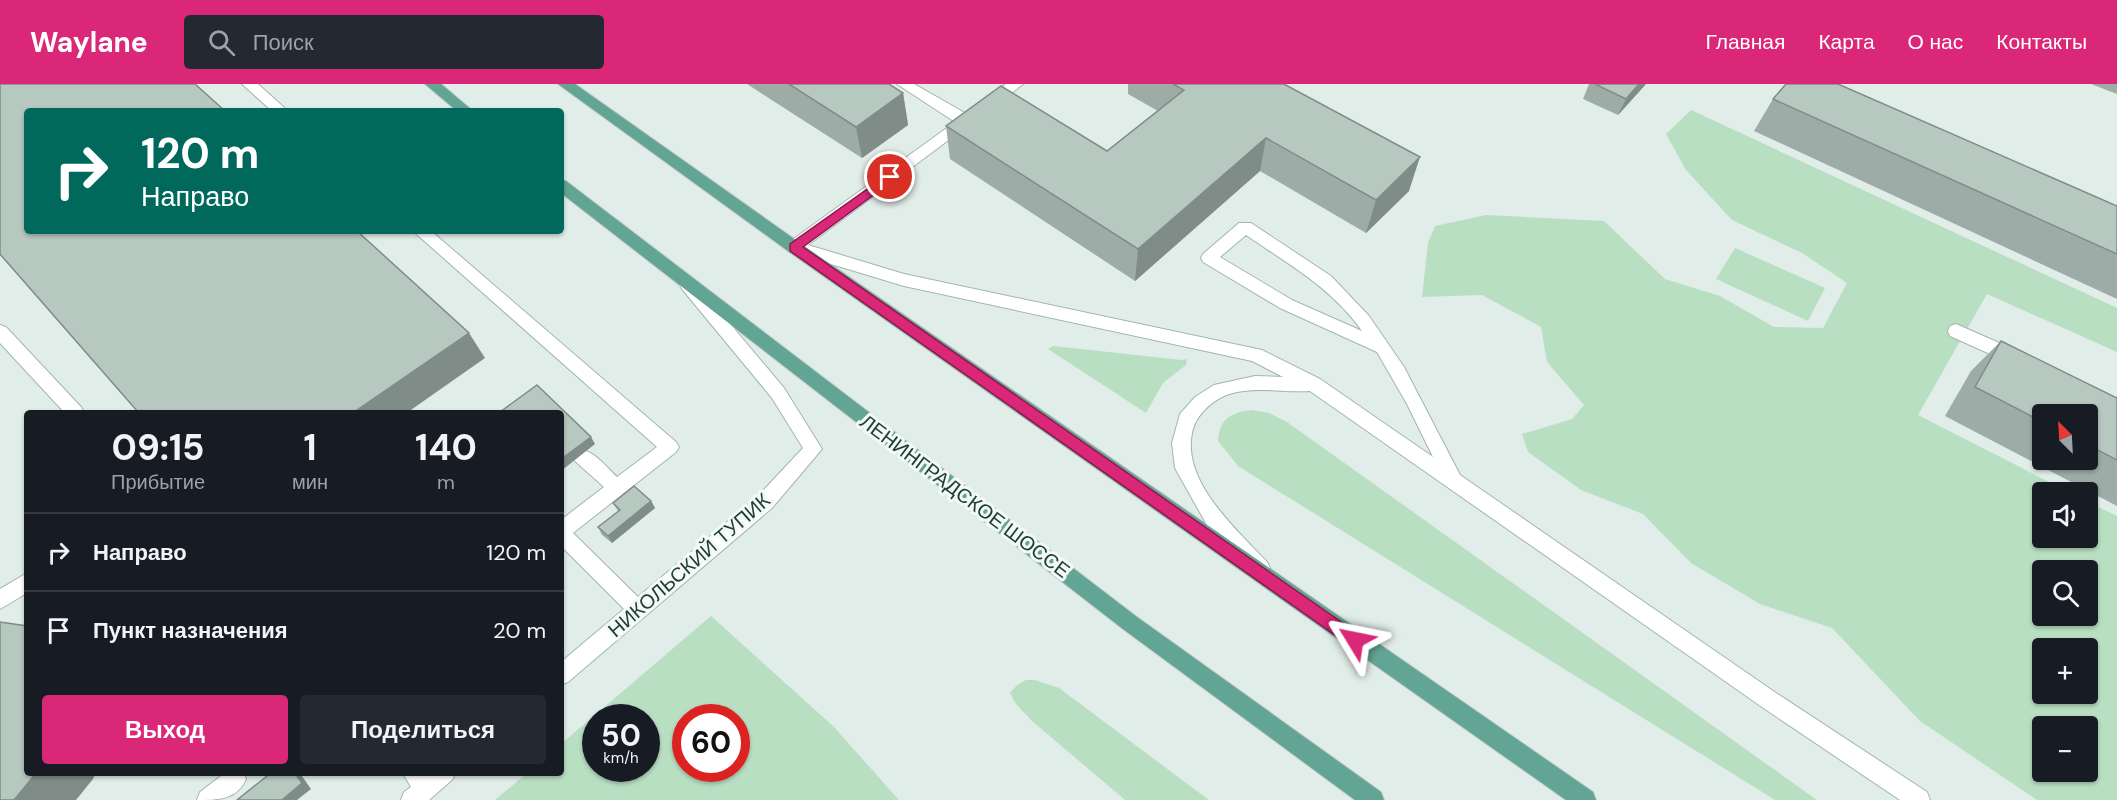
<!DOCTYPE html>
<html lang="ru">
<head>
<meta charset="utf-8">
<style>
  body { margin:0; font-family:"DM Sans",sans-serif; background:#242831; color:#f1f3f6; height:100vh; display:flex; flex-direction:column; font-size:22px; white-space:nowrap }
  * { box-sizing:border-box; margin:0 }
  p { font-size:20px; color:#9ea1a6 }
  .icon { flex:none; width:33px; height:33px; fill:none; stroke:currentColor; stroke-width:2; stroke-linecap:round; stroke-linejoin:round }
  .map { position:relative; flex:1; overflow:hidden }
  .panel { position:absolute; left:24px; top:326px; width:540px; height:366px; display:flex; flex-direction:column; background:#171b24; border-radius:6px; box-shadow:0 2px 4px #0004 }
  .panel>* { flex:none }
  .top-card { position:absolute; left:24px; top:24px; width:540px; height:126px; border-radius:6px; box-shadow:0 2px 4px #0004; background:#00695c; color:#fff; overflow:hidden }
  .needle { width:39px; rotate:336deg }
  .tools { position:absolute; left:2032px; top:320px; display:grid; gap:12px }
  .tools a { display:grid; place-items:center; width:66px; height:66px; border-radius:6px; background:#171b24; box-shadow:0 2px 4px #0004; font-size:30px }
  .speed { position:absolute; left:582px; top:620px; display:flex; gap:12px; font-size:30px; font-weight:700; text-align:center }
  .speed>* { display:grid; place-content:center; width:78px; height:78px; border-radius:50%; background:#171b24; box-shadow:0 2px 4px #0004; line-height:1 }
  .speed small { font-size:15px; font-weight:400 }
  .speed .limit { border:9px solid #d22; background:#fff; color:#111 }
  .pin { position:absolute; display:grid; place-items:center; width:51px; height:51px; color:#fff; margin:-26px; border:3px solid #fff; border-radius:50%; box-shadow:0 2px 6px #0007 }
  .me { position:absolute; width:66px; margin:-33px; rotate:305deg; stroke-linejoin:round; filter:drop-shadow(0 0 4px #0008) }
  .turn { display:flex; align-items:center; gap:21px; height:126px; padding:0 18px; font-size:27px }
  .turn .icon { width:78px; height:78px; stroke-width:2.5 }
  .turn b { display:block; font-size:42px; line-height:51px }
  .eta { display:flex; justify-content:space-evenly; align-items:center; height:102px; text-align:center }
  .eta b { font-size:36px; font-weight:700; line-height:42px }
  .action { display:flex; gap:12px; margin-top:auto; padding:12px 18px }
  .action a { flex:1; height:69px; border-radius:6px; background:#db2777; color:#fff; font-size:24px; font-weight:700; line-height:69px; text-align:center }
  .action a+a { background:#242831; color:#f1f3f6 }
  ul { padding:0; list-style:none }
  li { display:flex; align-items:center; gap:18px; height:78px; padding:0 18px; border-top:2px solid #363941 }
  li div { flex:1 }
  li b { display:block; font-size:22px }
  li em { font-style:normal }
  header { display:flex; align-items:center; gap:36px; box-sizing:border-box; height:84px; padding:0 30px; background:#db2777; color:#fff }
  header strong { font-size:28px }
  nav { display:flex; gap:33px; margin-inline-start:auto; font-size:21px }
  .search { width:420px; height:54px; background:#242831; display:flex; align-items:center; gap:15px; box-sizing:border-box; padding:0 21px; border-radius:6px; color:#9ea1a6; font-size:22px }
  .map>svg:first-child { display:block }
</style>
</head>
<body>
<header>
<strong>Waylane</strong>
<div class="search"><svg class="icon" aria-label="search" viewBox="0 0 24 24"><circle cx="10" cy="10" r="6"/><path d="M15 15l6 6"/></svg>Поиск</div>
<nav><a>Главная</a><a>Карта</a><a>О нас</a><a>Контакты</a></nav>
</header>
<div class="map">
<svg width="2117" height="716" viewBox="0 0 2117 716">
  <rect width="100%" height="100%" fill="#e1ede8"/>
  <!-- green -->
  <g fill="#b9dfc3" fill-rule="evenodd">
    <path d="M1691 26 2117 224V268L1987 210 1918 331 2069 408H2043V453H2088V418L2117 432V716H2037L1920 637 1832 544 1760 520 1691 479 1643 430 1581 406 1528 368 1522 350 1572 335 1584 321 1547 278 1541 243 1482 211 1422 213 1428 159 1435 142 1486 131 1604 137 1665 195 1720 212 1774 243 1823 244 1847 199 1802 169 1732 136 1686 86 1666 50ZM2043 486H2088V531H2043ZM2043 564H2088V609H2043ZM2043 642H2088V687H2043Z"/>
    <path d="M1735 164 1825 204 1808 237 1716 195Z"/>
    <path d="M1053 262 1182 276 1187 275 1186 281 1163 299 1146 329 1048 265Z"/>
    <path d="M1252 326 1269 329 1287 338 1817 716H1775L1238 382 1218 357C1219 335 1231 328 1252 326Z"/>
    <path d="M711 532 833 642 899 716H495L527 689 561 688V660ZM596 633H646V684H596ZM686 633H736V684H686Z"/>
    <path d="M1026 596H1035L1059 604 1209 716H1125L1032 637 1016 620 1010 609 1017 601Z"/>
  </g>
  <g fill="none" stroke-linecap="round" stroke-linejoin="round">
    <!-- minor casing -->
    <g stroke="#a4b5af" stroke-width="2">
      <g id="minor">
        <path d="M242 0H258L288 27H272Z"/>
        <path d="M897 0H914L972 33 974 37 808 161 904 190 1262 266 1320 295 1433 373 1407 320 1377 268 1280 224 1203 178 1201 174 1203 170 1239 139H1251L1331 192 1369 232 1404 283 1460 391 1776 609 1927 708 1930 716H1900L1762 623 1310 307C1282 309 1251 301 1224 312 1209 319 1195 333 1192 349 1182 398 1236 445 1267 478L1270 484 1267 490 1260 493 1253 490 1207 441 1175 384 1172 359 1180 330 1195 313 1214 301 1255 292 1283 293 1252 277 904 202 788 167 786 163 788 159 955 38ZM1246 151C1288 180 1332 204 1362 247L1292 216 1220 173Z"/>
        <path d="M1006 0H1023L994 23H984L982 20 984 17Z"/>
        <path d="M413 147H431L676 358 679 363 676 368 573 449 638 513 758 412 803 364 772 314 682 205 680 201 682 197 688 195 694 197 784 304 822 365 772 424 568 598 561 601V578L624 525 561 462V436L604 403 575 377 572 372 575 367C590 361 606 383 617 393L657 363Z"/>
        <path d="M1956 240 2020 268 2023 273 2020 278 2014 280 2008 278 1950 252 1948 247 1950 242Z"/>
        <path d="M0 241 6 243 81 323 84 328H64L0 259Z"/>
        <path d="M27 489V509L0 525V505Z"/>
        <path d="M220 688H243L246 695C237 716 217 716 197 716L200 708 221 692Z"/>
        <path d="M402 688H455L453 695 429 716H401L404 708 411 703Z"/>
      </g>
    </g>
    <!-- major casing -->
    <g stroke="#c1c9c7" stroke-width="2">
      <g id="major">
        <path d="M425 0H441L473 27H457Z"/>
        <path d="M558 0H575L800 159 1593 708 1596 716H1566L788 167Z"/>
        <path d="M561 96 566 97 1137 533 1381 708 1384 716H1355L1123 545 561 109Z"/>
      </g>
    </g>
    <!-- minor -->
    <use href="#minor" fill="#fff" fill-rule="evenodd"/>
    <!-- major -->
    <use href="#major" fill="#63a594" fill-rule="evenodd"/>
  </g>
  <!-- wall -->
  <g fill="#9daca6" fill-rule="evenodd">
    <path d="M747 0H889L903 9 908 41 862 74Z"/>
    <path d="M1128 0H1284L1409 107 1366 149 1260 87 1135 197 950 75 946 42 1107 67 1158 27 1128 10Z"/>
    <path d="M1589 0H1646L1618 31 1583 15Z"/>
    <path d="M2091 0H2117V10Z"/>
    <path d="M1773 15 2117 122V215L1754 47Z"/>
    <path d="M2001 257 2117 314V422L1945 332 1971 287ZM2043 330H2088V375H2043Z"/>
    <path d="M651 417 655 424 612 459 602 451 598 443 618 427 613 419Z"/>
  </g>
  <!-- shaded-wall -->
  <g fill="#808c87">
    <path d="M1639 0H1646L1618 31 1626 15Z"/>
    <path d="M903 9 908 41 862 74 856 43Z"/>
    <path d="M1266 54 1260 87 1135 197 1138 165Z"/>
    <path d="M1420 73 1409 107 1366 149 1376 116Z"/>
    <path d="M469 249 485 274 408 328H354Z"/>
    <path d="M591 353 595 360 561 387V375Z"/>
    <path d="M651 417 655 424 612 459 608 452Z"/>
    <path d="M37 688H96L93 695 76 716H14Z"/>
    <path d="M294 688H299L311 705 297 716H282Z"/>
  </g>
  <!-- building -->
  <g fill="#b7c8c1" stroke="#808c87" stroke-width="1.5">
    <path d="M0 0H195L225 27H27V147H357L469 249 354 328H138L0 170Z"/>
    <path d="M789 0H889L903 9 856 43Z"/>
    <path d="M1173 0H1284L1420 73 1376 116 1266 54 1138 165 946 42 1001 2 1107 67 1184 6Z"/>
    <path d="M1595 0H1639L1626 15Z"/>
    <path d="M1786 0H1838L2117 122V170L1773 15Z"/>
    <path d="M2001 257 2117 314V376L2088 361V330H2043V338L1975 303Z"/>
    <path d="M537 301 591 353 561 375V328H500Z"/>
    <path d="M634 402 651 417 608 452 598 443 620 426 613 419Z"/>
    <path d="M0 538 27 542V688H37L14 716H0Z"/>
    <path d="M272 688H294L302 699 282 716H237Z"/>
  </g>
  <!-- route -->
  <path fill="#db2777" stroke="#8e194d" stroke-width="1.5" d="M890 89 896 93 894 96 803 163 1360 551 1362 556 1360 561 1355 563 1349 561 790 167V160Z"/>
  <g text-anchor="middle" stroke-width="6" stroke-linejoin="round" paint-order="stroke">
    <!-- street labels -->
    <g font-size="20" fill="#213f36" stroke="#f2f9f6">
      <text transform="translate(965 412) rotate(37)" y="7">ЛЕНИНГРАДСКОЕ ШОССЕ</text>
      <text transform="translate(689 481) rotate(-41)" y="7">НИКОЛЬСКИЙ ТУПИК</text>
    </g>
  </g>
</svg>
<div class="tools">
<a><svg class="needle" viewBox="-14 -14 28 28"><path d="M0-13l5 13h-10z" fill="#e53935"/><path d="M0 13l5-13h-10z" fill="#9ea1a6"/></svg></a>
<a><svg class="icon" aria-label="sound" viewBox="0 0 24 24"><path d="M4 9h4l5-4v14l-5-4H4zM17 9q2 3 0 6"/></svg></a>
<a><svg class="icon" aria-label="search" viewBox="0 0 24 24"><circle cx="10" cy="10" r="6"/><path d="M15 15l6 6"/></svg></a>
<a>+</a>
<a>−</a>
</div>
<div class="speed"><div>50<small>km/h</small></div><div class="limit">60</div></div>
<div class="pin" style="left:890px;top:93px;background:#d93025"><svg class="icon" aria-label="arrive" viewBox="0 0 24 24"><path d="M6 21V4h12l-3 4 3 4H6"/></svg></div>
<svg class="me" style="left:1355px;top:556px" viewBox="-20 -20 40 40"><path d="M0-17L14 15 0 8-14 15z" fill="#db2777" stroke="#fff" stroke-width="4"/></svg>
<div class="top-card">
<div class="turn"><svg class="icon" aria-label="right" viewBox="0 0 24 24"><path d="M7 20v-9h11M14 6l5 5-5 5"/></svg><div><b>120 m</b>Направо</div></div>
</div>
<section class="panel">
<div class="eta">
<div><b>09:15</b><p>Прибытие</p></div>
<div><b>1</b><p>мин</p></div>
<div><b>140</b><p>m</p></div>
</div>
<ul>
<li><svg class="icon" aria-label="right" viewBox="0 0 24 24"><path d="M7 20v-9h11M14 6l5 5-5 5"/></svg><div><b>Направо</b></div><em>120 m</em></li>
<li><svg class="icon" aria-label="arrive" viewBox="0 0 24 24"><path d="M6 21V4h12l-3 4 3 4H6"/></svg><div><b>Пункт назначения</b></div><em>20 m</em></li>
</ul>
<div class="action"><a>Выход</a><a>Поделиться</a></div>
</section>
</div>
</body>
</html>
